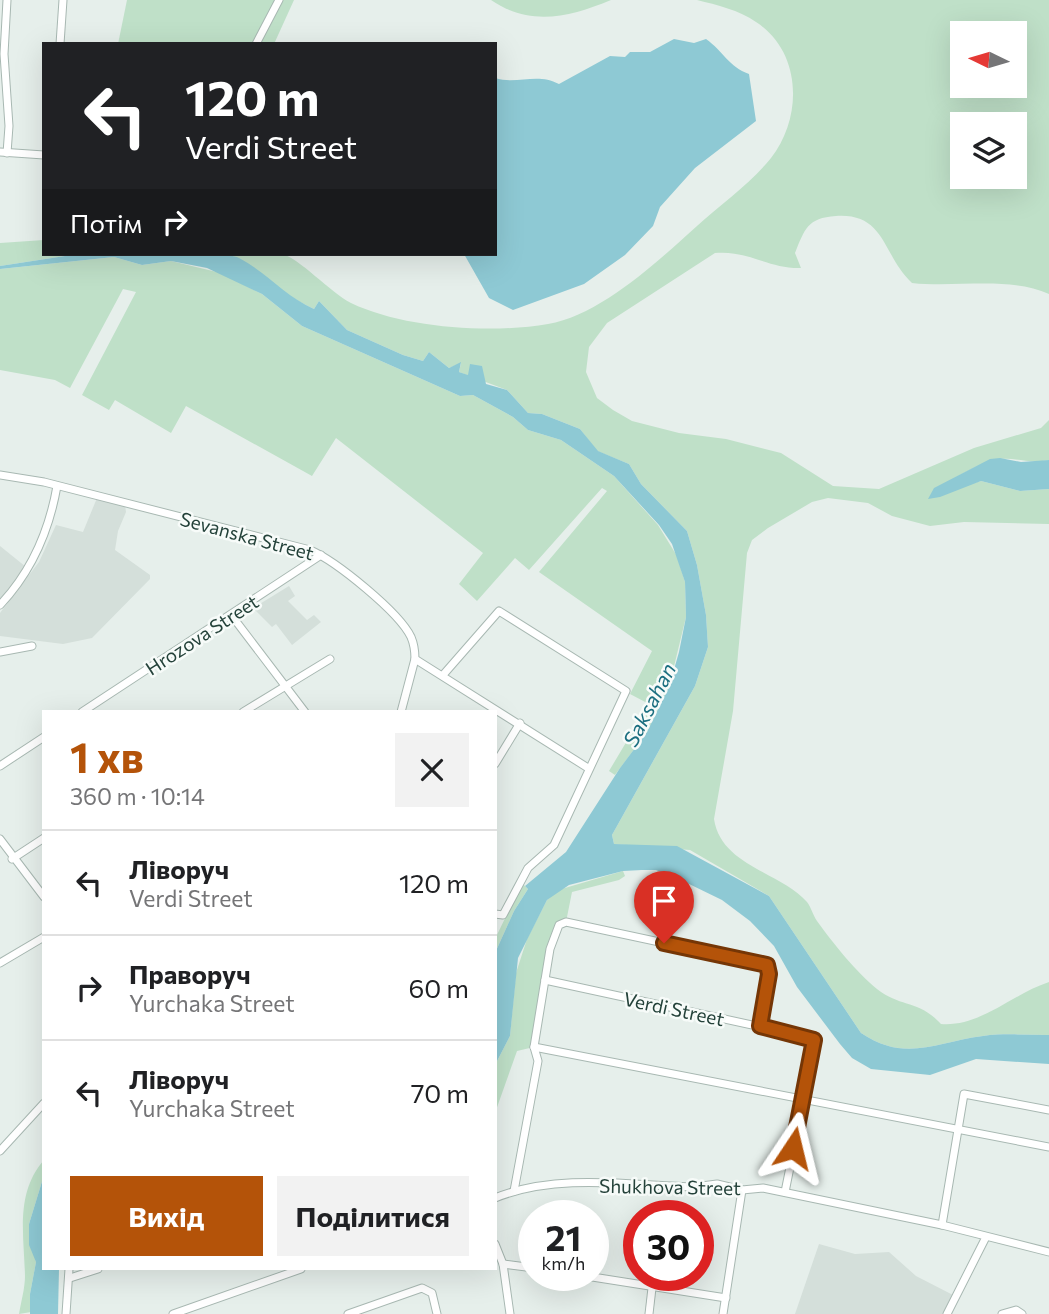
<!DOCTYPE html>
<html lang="uk">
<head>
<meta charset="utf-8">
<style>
  body { margin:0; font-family:Commissioner,sans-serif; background:#f2f2f2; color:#202124; height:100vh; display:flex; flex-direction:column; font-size:26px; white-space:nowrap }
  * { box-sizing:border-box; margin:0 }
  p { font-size:23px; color:#757577 }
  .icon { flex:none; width:38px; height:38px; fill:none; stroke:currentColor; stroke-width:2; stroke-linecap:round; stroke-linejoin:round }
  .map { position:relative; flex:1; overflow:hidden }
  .panel { position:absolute; left:42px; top:710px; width:455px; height:560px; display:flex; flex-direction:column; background:#fff; border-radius:0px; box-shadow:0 7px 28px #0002 }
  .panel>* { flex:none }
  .guide { position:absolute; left:42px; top:42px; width:455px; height:214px; border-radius:0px; box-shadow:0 7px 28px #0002; background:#202124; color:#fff; overflow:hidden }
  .needle { width:46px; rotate:275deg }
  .controls { position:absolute; left:950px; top:21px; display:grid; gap:14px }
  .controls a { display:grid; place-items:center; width:77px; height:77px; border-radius:0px; background:#fff; box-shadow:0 7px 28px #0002; font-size:35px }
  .speed { position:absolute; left:518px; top:1200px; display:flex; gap:14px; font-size:35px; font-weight:700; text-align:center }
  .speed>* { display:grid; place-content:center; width:91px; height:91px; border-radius:50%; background:#fff; box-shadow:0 7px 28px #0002; line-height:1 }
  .speed small { font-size:18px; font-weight:400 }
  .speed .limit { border:10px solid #d22; background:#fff; color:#111 }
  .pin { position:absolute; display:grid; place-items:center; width:60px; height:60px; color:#fff; margin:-72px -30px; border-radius:50% 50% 50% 0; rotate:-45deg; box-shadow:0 0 7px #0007 }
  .pin .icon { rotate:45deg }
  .me { position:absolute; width:77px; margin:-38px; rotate:10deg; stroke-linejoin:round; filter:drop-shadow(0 0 5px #0008) }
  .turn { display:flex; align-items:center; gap:24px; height:147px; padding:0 28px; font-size:32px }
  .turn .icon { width:91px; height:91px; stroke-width:2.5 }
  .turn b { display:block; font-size:49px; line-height:60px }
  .then { display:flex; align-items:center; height:66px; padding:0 28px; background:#0003; gap:14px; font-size:26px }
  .round { display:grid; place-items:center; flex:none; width:74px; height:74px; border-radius:0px; background:#f2f2f2 }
  .headline { display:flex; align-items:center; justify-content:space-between; height:119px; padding:0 28px }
  h1 { font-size:42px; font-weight:700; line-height:52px; color:#b45309 }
  .button { display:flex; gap:14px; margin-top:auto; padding:14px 28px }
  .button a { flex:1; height:80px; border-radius:0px; background:#b45309; color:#fff; font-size:28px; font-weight:700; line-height:80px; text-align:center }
  .button a+a { background:#f2f2f2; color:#202124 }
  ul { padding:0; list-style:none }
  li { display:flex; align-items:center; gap:21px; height:105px; padding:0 28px; border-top:2px solid #e0e0e0 }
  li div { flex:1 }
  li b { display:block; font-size:26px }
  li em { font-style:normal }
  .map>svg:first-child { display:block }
</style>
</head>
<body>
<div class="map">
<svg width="1049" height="1314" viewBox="0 0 1049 1314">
  <rect width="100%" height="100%" fill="#e6efeb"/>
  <!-- built -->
  <g fill="#d4dfda">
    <path d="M97 498 125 505 126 512 118 531 115 550 150 575V579L92 638 63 644 0 636V613L39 562 56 525 83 532Z"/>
    <path d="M0 546 26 567 0 599Z"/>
    <path d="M289 586 295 596 288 601 307 620 314 615 321 622 292 645 276 624 272 627 253 608Z"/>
    <path d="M819 1244 855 1254 889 1252 916 1276 953 1295 943 1314H795Z"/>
  </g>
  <!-- green -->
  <g fill="#bfe0c8" fill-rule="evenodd">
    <path d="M127 0H294L274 44H118Z"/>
    <path d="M491 0H611C570 17 530 27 491 0Z"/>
    <path d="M697 0H1049V294C1011 276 955 288 912 283 882 255 886 213 836 216 807 218 805 229 795 253L801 268C769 269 748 250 715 253L607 323 589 347 586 372 597 398 613 410 632 421 679 433 726 439 781 453 833 486 879 489 974 448 1041 428 1049 420V460C1029 464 1015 457 1000 459 981 460 953 481 935 488L963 486 981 481 1020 491 1049 489V524L964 522 930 526 892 516 868 503 828 498 812 502 768 528 752 540 747 553 733 711 714 819C721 866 781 872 807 902 811 907 813 915 817 921 832 942 857 973 877 989 901 1008 918 999 941 1024 981 1027 1012 994 1049 982V1035C1027 1035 1004 1033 983 1036 935 1042 906 1063 861 1033L769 896 690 850 614 844 612 835 695 686 708 647 706 615 697 565 687 531 641 484 629 464 597 451 580 429 542 414 528 413 507 390 459 372 461 363 449 368 429 352 423 361 403 355 347 330 319 301 314 309C283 295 259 271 229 254 245 254 266 250 282 254 299 258 330 292 351 303 403 328 491 334 548 324 601 315 658 261 697 226 721 204 751 183 771 158 803 117 802 52 756 22 739 10 717 5 697 0ZM962 33H1015V86H962ZM962 124H1015V177H962Z"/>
    <path d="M44 240V254H78L0 266V243Z"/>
    <path d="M114 257 142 265 171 261 221 273 262 294 302 326 460 396 473 395 513 417 528 430 561 440 614 476 658 525 677 556 685 582 686 617 669 687 647 732 615 775 609 771 649 704 630 694 652 651 539 572 607 491 602 488 529 570 515 558 477 601 459 584 483 553 336 438 312 476 186 406 171 433 115 400 109 410 82 395 136 292 123 289 70 388 55 380 0 370V269Z"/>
    <path d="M623 871 625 876 619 880 572 892 566 922 554 933 534 1047 517 1051 495 1113V1065L510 1036 516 973 527 939 547 900 558 890Z"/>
    <path d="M522 883 528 889 514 911 495 953V939Z"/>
    <path d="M44 1160V1175L29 1224 36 1262 30 1294 31 1312 19 1314C21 1302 25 1288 25 1276 24 1235 15 1193 44 1160Z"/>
  </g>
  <!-- water -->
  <g fill="#8ec9d4">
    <path d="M674 39 694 43 706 39C723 51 729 67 749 74L756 121 695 168 660 207 653 226 625 255 584 284 513 310 489 298 464 254H495V78C517 85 537 72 559 84L610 56 625 57 630 52H650Z"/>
    <path d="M78 254C107 254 219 248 239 258 266 272 285 296 314 309L319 301 347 330 403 355 423 361 429 352 449 368 461 362 459 372 468 375 470 364 482 366 486 384 507 390 528 413 542 414 580 429 598 451 629 464 641 484 687 531 697 565 706 615 708 647 695 686 612 835 614 844 677 846 769 896 861 1033C906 1063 935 1042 983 1036 1004 1033 1027 1035 1049 1035V1064L976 1059 930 1075 871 1069 852 1058 840 1044 797 987 774 946 750 921 722 900 685 882 656 870H642L623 871 569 885 547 900 518 958 510 1036 495 1065V953L514 911 528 889 525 886 566 852 620 768 647 732 669 687 679 652 686 617 685 582 672 544 659 525 614 476 561 440 528 430 513 417 473 395 460 396 302 326 262 294 207 268 171 261 142 265 114 257 0 269V266Z"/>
    <path d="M1000 458 1021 462 1049 460V489L1020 491 981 481 940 497 928 499 934 488 990 459Z"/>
    <path d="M44 1175V1269H59L58 1314H30V1294L36 1262 29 1245V1224Z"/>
  </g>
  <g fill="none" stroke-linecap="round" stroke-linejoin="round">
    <!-- minor casing -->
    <g stroke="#a8b8b2" stroke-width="9">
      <g id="minor">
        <path d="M7 0 4 54 9 126 7 153"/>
        <path d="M60 44 63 0"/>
        <path d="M256 44 279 0"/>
        <path d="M0 152 44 155"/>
        <path d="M0 475 44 482 310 550C336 561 399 612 411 637 414 644 415 652 415 659L588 768"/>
        <path d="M0 605C32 571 49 532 57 486"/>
        <path d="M232 616 305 712"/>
        <path d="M0 652 32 646"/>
        <path d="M443 675 499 611 626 691 554 845 528 868 503 915 495 914"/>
        <path d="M82 712 321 555"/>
        <path d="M243 712 330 659"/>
        <path d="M401 712 415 659"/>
        <path d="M495 764 520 723"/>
        <path d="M0 766 44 737"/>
        <path d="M0 839 44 897"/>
        <path d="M12 859 44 838"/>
        <path d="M0 963 44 937"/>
        <path d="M545 980 812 1038 815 1043 785 1192"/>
        <path d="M534 1047 1049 1147"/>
        <path d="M0 1151 44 1103"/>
        <path d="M514 1191 538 1061 534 1047 550 949 559 925 566 922 767 965 769 974 760 1026"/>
        <path d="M495 1198C556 1173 630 1185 694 1187L717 1184 742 1190 763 1188 942 1225 1049 1252"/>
        <path d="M942 1225 964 1094 1049 1110"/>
        <path d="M495 1244 503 1264 510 1314"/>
        <path d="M503 1264 534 1268"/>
        <path d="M586 1276 726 1298"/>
        <path d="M70 1278 98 1269"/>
        <path d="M66 1314 69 1269"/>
        <path d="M173 1314 301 1269"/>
        <path d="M348 1314 422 1288 432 1293 437 1314"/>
        <path d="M649 1314 652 1288"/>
        <path d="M723 1314 742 1190"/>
        <path d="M947 1314 986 1237"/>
        <path d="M1002 1314 1016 1310 1022 1314"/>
      </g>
    </g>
    <!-- minor -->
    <use href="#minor" stroke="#fff" stroke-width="7"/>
  </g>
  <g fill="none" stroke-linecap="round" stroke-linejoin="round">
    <!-- route casing -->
    <g stroke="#753606" stroke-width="18">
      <path id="route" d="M664 943 767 965 769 974 760 1026 814 1040 793 1148"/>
    </g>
    <!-- route -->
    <use href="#route" stroke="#b45309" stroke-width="12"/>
  </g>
  <g text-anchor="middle" stroke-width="5" stroke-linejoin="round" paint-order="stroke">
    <!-- street labels -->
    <g font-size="19" fill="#24423a" stroke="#f7fbf9">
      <text transform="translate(247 536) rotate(15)" y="7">Sevanska Street</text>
      <text transform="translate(202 635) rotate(-33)" y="7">Hrozova Street</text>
      <text transform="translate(674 1009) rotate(12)" y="7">Verdi Street</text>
      <text transform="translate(670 1187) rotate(1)" y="7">Shukhova Street</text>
    </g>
    <!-- water labels -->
    <g font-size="21" font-style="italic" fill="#1c6f80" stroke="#f7fbf9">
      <text transform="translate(650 705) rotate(-63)" y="7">Saksahan</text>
    </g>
  </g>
</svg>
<div class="controls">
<a><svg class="needle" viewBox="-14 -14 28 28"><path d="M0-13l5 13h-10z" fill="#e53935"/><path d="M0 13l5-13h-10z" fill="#757577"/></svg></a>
<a><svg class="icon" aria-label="layers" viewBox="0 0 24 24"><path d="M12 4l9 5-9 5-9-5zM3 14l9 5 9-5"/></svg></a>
</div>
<div class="speed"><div>21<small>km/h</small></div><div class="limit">30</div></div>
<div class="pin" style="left:664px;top:943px;background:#d93025"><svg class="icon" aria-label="arrive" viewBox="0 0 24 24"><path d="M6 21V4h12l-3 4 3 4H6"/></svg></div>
<svg class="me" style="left:793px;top:1148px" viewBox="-20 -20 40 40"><path d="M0-17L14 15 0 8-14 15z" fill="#b45309" stroke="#fff" stroke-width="4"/></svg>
<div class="guide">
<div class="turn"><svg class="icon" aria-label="left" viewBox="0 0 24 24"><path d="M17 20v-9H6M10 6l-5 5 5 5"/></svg><div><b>120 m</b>Verdi Street</div></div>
<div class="then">Потім<svg class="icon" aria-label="right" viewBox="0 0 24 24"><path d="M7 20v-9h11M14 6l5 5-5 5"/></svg></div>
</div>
<section class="panel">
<div class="headline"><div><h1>1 хв</h1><p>360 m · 10:14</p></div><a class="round"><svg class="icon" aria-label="close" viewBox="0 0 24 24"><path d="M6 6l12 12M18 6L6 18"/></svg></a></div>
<ul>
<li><svg class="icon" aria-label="left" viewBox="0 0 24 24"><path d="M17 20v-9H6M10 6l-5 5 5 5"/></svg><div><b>Ліворуч</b><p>Verdi Street</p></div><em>120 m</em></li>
<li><svg class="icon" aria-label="right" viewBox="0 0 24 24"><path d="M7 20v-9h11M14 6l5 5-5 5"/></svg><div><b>Праворуч</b><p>Yurchaka Street</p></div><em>60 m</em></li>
<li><svg class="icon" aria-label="left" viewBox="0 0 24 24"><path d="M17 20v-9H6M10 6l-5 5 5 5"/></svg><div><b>Ліворуч</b><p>Yurchaka Street</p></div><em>70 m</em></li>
</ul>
<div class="button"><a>Вихід</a><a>Поділитися</a></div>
</section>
</div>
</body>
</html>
